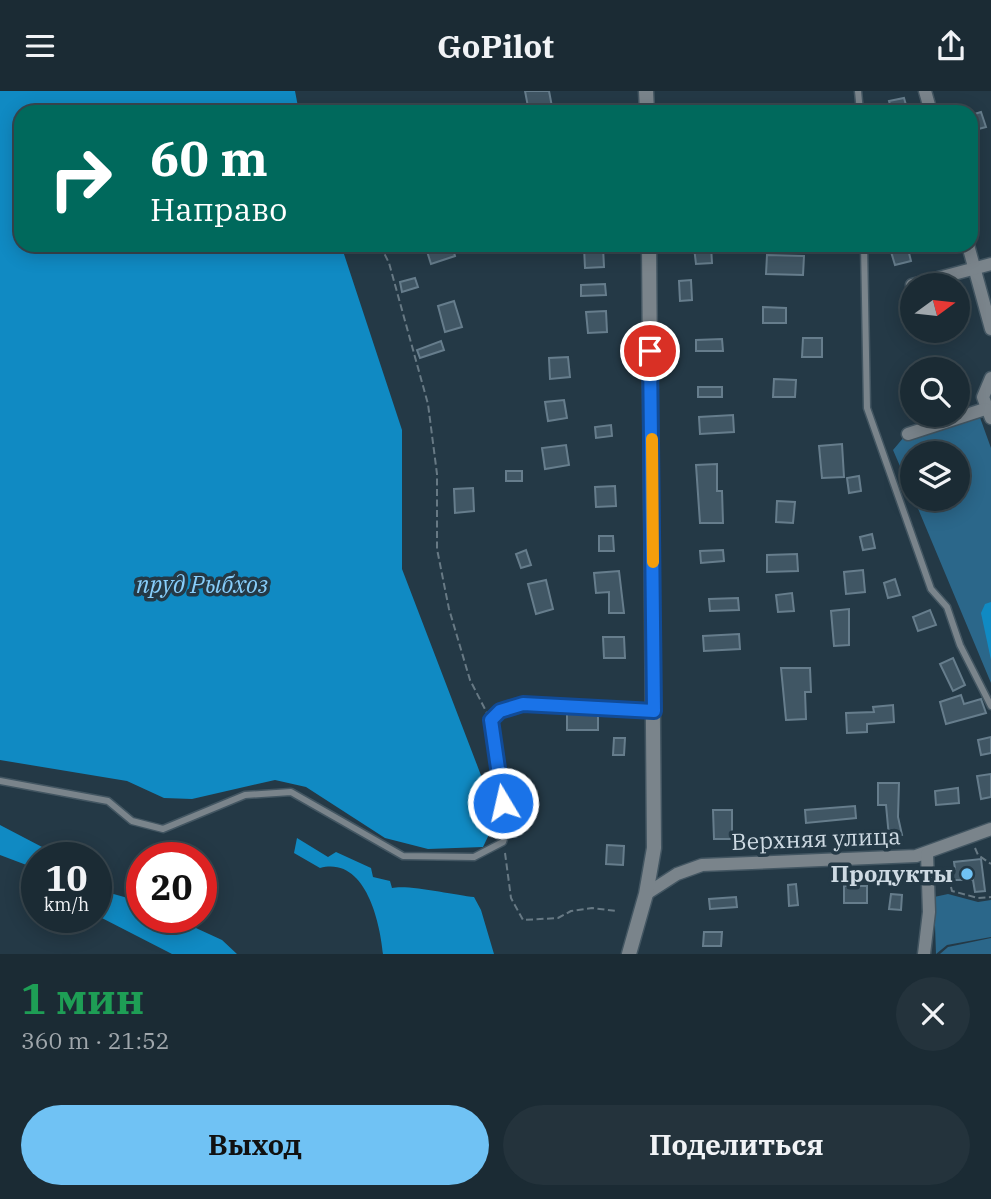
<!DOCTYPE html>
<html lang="ru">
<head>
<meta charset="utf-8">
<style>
  body { margin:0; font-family:"IBM Plex Serif",serif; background:#24333c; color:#f1f3f6; height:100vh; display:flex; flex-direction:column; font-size:26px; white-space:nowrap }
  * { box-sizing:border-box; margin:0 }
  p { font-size:23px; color:#a0a7ac }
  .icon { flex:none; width:38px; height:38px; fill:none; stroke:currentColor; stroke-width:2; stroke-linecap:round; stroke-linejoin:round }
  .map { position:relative; height:863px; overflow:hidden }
  .sheet { display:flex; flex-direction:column; background:#1b2b34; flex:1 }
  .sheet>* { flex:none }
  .top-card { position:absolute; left:14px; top:14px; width:964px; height:147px; border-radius:21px; box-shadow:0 4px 18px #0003,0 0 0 2px #39474f; background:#00695c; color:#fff; overflow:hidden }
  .needle { width:46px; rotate:75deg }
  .fabs { position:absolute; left:900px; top:182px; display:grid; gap:14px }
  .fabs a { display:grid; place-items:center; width:70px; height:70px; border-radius:50%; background:#1b2b34; box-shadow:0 4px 18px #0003,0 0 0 2px #39474f; font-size:35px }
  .speed { position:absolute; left:21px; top:751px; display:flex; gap:14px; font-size:35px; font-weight:700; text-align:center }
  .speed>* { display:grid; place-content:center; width:91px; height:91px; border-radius:50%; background:#1b2b34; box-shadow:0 4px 18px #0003,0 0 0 2px #39474f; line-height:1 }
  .speed small { font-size:18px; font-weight:400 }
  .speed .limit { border:10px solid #d22; background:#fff; color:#111 }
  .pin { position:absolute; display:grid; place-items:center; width:60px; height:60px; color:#fff; margin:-30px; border:4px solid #fff; border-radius:50%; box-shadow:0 2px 7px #0007 }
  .me { position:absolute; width:77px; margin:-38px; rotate:351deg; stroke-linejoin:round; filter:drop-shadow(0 0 5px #0008) }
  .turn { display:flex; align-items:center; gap:24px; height:147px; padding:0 21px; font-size:32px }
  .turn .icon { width:91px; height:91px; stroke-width:2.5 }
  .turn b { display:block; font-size:49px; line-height:60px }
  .round { display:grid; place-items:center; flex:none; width:74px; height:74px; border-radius:37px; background:#24333c }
  .summary { display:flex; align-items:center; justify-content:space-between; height:119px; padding:0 21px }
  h1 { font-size:42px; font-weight:800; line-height:52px; color:#1e9e55 }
  .action { display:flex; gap:14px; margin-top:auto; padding:14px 21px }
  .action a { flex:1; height:80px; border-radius:42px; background:#70c2f4; color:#111; font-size:28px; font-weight:800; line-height:80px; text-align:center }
  .action a+a { background:#24333c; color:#f1f3f6 }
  header { display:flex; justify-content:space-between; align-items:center; height:91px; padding:0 21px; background:#1b2b34; font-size:32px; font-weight:800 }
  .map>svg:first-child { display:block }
</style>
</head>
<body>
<header><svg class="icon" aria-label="menu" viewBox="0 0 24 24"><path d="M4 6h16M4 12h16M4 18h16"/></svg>GoPilot<svg class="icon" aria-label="share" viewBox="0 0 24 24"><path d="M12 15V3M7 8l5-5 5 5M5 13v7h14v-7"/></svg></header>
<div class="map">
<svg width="991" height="863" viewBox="0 0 991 863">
  <rect width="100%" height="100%" fill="#243946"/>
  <!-- green -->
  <g fill="#2b678a">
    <path d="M978 321 991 357V592L914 408H957V362H912V403L893 359 904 346Z"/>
    <path d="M948 803 978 811 991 809V846L947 854 936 863 934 806Z"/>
    <path d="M991 847V863H940L948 856Z"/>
  </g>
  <!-- water -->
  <g fill="#108ac3">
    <path d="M0 0H295L299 21H21V154H341L402 339V478L487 700 492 737 483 756 428 758 385 747 306 696 275 689 192 708 164 707 127 690 0 669Z"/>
    <path d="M991 511V569L981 522 985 513Z"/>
    <path d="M0 734 44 757 56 756 58 763 65 766H37V778L0 764Z"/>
    <path d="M297 747 328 766 336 761 371 777 373 786 390 790 392 797C407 793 455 804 474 806L481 819 494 863H383C380 832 366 765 320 777L294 762Z"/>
    <path d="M96 790 110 802 142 811V826H172L222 849 237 863H172L96 824Z"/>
  </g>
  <!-- building -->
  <g fill="#405664" stroke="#667d8c" stroke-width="2">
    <path d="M525 0H549L553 21H529Z"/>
    <path d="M904 7 908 21H892L889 10Z"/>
    <path d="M981 21 986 36 971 40V24Z"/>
    <path d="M425 154H452L455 165 431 173Z"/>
    <path d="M889 154H907L911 170 895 174Z"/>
    <path d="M711 155 712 172 696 173 694 156Z"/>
    <path d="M584 156H603L604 176 585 177Z"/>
    <path d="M767 164 804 165 803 184 766 183Z"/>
    <path d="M415 187 418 196 402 201 400 191Z"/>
    <path d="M691 189 692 209 680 210 679 190Z"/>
    <path d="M605 193 606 204 581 205V194Z"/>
    <path d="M454 210 462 236 445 241 438 215Z"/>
    <path d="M763 216 786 217V232H763Z"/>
    <path d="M606 220 607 241 588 242 586 221Z"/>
    <path d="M803 247H822V266H802Z"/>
    <path d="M722 248 723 260H696V249Z"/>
    <path d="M441 250 444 259 420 267 417 259Z"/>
    <path d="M568 266 570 286 550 288 549 267Z"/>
    <path d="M774 288 796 289 795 306H773Z"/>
    <rect x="698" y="296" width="24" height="10"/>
    <path d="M564 309 567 327 548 330 545 311Z"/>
    <path d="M733 324 734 341 700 343 699 326Z"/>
    <path d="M611 334 612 345 596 347 595 336Z"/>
    <path d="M842 353 844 386 822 387 819 355Z"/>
    <path d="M566 354 569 374 545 378 542 357Z"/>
    <path d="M717 373V400H722L723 432H700L696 374Z"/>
    <rect x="506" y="380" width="16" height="10"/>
    <path d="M859 385 861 400 849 402 847 387Z"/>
    <path d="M615 395 616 415 596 416 595 396Z"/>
    <path d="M473 397 474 420 455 422 454 398Z"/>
    <path d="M777 410 795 411 793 432 776 431Z"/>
    <path d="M872 443 875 457 863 459 860 446Z"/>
    <path d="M599 445H613L614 460H599Z"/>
    <path d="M526 459 531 474 521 477 516 463Z"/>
    <path d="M723 459 724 470 701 472 700 460Z"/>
    <path d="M797 463 798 480 767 481V464Z"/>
    <path d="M863 479 865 501 846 503 844 481Z"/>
    <path d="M619 480 624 522H609V501L596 502 594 482Z"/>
    <path d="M895 488 900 504 888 507 884 492Z"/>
    <path d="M546 489 553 518 536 523 528 493Z"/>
    <path d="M792 502 794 520 778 521 776 504Z"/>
    <path d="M738 507 739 519 710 520 709 508Z"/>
    <path d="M849 518V554L834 555 831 520Z"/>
    <path d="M930 519 936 534 918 540 913 526Z"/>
    <path d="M739 543 740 558 704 560 703 545Z"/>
    <path d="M603 546H624L625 567H604Z"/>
    <path d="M953 567 965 594 953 600 940 573Z"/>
    <path d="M781 577H810L811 601H805L806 628 786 629Z"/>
    <path d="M961 604 964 613 981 608 986 622 946 633 940 611Z"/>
    <path d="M893 614 894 631 867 633V641L847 642 846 622 874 621 873 616Z"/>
    <rect x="567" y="623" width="31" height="16"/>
    <path d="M991 646V662L981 664 978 649Z"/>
    <path d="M614 647H625L624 664H613Z"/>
    <path d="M991 683V706L981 708 977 685Z"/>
    <path d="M878 692H899L898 726 902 744 889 746 886 714H878Z"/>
    <path d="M958 697 959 712 936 714 935 700Z"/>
    <path d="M855 715 856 727 806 732 805 719Z"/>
    <path d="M713 719H732V748H714Z"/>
    <path d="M607 754 624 755 623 774 606 773Z"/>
    <path d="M981 768 985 800 975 801 973 789H953L951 778H955L954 771Z"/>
    <path d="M796 793 798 814 789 815 788 794Z"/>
    <rect x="844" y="795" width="23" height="17"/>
    <path d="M891 803 902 804 901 819 889 818Z"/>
    <path d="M736 806 737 816 710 818 709 808Z"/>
    <path d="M704 841H722L721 855H703Z"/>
  </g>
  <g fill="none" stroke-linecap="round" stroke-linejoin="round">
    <!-- service casing -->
    <g stroke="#435662" stroke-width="9">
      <g id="service">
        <path d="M858 0 860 21"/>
        <path d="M864 154 867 317 931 498 947 516 960 554 991 615"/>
        <path d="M0 690 108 710 132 730 163 738 245 704 291 701 403 765 474 766 503 751 507 738 491 629 500 620 523 613 653 620"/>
      </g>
    </g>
    <!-- minor casing -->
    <g stroke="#435662" stroke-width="15">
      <g id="minor">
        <path d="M925 0 931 21"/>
        <path d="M968 154 991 238"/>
        <path d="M912 194 991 173"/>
        <path d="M991 287 983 306 991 327"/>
        <path d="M908 343 985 318"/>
        <path d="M646 803 677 783 702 774 916 765 991 738"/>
        <path d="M924 863 929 821 927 763"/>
      </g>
    </g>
    <!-- tertiary casing -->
    <g stroke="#435662" stroke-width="17">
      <g id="tertiary">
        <path d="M646 0 647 21"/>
        <path d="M629 863 646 803 654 757 649 154"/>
      </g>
    </g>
    <!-- path -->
    <g stroke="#677984" stroke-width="2" stroke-dasharray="7 3.5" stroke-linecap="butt">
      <path d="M380 154 389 172 428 313 437 383V458L449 518 470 589 487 622"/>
      <path d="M975 757 978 764 991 773"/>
      <path d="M505 762 511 807 523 829 558 827 571 820 592 817 616 820"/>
      <path d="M951 796 952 800 978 807 991 806"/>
    </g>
    <!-- service -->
    <use href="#service" stroke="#7a848b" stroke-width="6"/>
    <!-- minor -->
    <use href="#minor" stroke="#7a848b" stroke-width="12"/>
    <!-- tertiary -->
    <use href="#tertiary" stroke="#7a848b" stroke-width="14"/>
  </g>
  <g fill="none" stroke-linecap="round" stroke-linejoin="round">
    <!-- route casing -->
    <g stroke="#114b97" stroke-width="18">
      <path id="route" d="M503 712 491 629 500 620 523 613 654 620 650 260"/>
    </g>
    <!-- route -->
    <use href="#route" stroke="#1a73e8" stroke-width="12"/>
    <!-- slow -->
    <path stroke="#f59e0b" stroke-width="12" d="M652 348 653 471"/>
  </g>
  <!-- markers -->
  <circle fill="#70c2f4" stroke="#243946" stroke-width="2.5" cx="967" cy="783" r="7"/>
  <g text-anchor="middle" stroke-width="7" stroke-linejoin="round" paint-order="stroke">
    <!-- street labels -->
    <g font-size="23" fill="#cedae3" stroke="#243946">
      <text transform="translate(816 748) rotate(-2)" y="8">Верхняя улица</text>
    </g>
    <!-- poi labels -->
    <g font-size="23" font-weight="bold" fill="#cedae3" stroke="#243946" text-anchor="end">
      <text x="953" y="791">Продукты</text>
    </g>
    <!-- water labels -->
    <g font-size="24" font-style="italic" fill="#87cdfa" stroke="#243946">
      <text x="202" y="502">пруд Рыбхоз</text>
    </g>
  </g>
</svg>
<div class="fabs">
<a><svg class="needle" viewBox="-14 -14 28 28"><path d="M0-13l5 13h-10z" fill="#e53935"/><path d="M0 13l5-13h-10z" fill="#a0a7ac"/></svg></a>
<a><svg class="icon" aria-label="search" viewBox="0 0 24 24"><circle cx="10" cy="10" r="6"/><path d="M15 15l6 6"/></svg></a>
<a><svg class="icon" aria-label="layers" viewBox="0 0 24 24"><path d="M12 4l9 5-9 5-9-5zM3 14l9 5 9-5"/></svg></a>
</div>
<div class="speed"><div>10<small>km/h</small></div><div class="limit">20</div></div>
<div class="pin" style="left:650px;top:260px;background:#d93025"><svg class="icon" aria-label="arrive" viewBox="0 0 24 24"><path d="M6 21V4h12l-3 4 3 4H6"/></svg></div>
<svg class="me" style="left:503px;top:712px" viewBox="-20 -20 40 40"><circle r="17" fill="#1a73e8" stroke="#fff" stroke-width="3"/><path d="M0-11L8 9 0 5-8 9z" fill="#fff"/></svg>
<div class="top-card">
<div class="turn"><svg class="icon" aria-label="right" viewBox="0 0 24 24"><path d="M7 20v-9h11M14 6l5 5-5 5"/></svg><div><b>60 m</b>Направо</div></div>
</div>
</div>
<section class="sheet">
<div class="summary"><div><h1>1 мин</h1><p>360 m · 21:52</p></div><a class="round"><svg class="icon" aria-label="close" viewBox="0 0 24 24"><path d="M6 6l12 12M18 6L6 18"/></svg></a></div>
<div class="action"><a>Выход</a><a>Поделиться</a></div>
</section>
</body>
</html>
